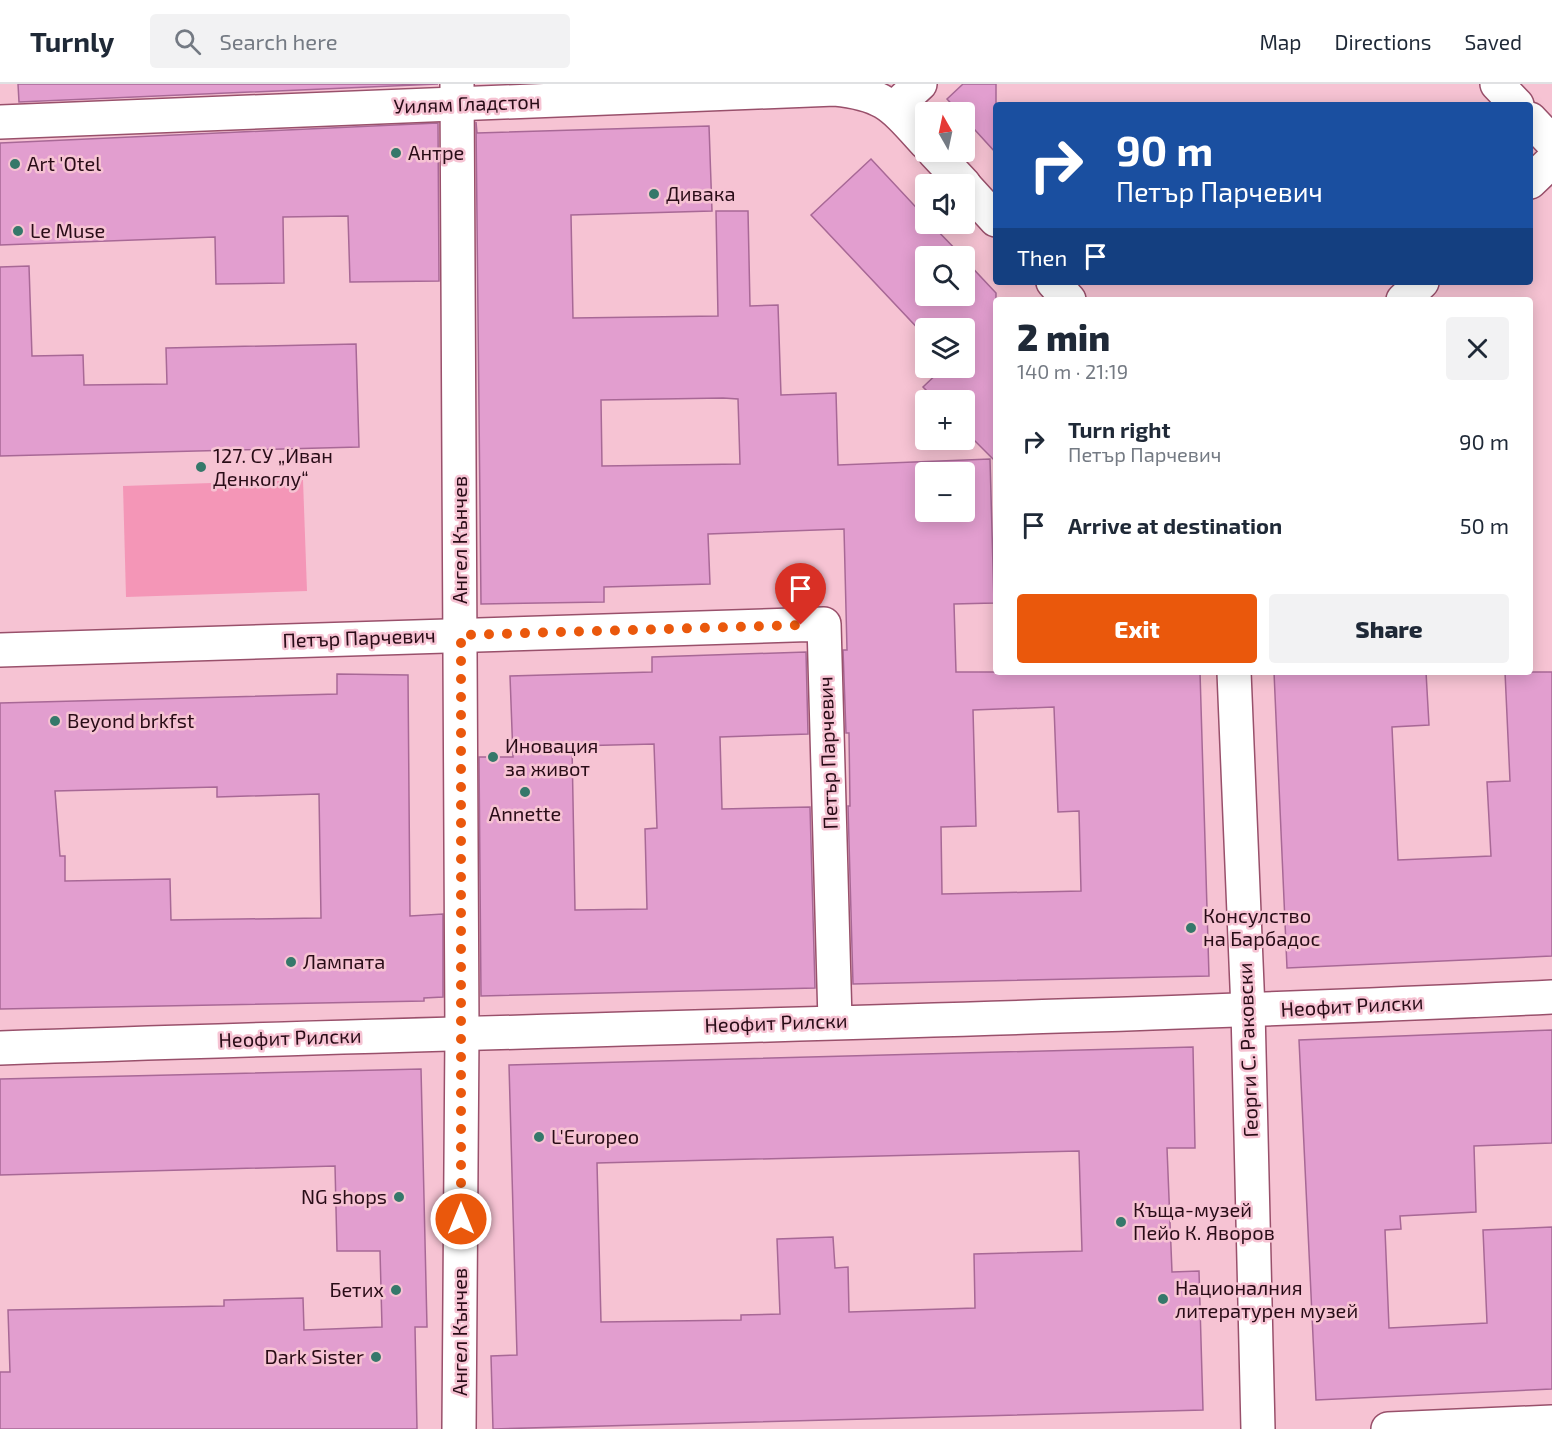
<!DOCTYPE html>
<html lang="en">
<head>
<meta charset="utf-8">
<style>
  body { margin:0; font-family:"Exo 2",sans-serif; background:#f2f2f3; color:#1f2937; height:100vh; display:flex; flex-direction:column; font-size:22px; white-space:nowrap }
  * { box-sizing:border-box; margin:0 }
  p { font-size:20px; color:#747a83 }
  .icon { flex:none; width:33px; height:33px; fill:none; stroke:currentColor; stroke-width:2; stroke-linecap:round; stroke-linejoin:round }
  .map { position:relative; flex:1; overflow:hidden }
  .panel { position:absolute; left:993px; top:213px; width:540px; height:378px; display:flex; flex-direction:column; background:#fff; border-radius:6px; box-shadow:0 3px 15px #0003 }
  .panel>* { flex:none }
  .top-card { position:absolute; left:993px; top:18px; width:540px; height:183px; border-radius:6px; box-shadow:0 3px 15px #0003; background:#1a4fa0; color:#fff; overflow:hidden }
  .needle { width:39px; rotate:351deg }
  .buttons { position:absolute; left:915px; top:18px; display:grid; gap:12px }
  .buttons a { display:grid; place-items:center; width:60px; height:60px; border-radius:6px; background:#fff; box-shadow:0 3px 15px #0003; font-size:30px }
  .pin { position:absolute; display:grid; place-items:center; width:51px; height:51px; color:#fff; margin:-62px -26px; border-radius:50% 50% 50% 0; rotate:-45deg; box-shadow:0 0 6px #0007 }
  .pin .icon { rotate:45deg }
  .me { position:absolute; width:66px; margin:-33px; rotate:0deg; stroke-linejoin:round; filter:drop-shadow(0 0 4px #0008) }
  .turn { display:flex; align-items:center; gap:21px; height:126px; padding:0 24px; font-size:27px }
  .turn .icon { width:78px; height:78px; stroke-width:2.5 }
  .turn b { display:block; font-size:42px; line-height:51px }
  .then { display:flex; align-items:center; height:57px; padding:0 24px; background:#0003; gap:12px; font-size:22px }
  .round { display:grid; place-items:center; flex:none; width:63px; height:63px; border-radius:6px; background:#f2f2f3 }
  .summary { display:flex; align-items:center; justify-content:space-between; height:102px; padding:0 24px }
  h1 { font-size:36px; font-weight:800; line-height:45px }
  .button { display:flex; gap:12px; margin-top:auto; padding:12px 24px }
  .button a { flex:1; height:69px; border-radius:6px; background:#ea580c; color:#fff; font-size:24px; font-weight:800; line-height:69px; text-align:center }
  .button a+a { background:#f2f2f3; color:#1f2937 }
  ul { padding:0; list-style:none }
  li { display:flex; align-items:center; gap:18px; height:84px; padding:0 24px }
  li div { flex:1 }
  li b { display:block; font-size:22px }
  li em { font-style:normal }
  header { display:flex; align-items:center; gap:36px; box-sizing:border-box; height:84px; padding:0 30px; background:#fff; border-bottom:2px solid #e0e1e3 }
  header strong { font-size:28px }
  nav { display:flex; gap:33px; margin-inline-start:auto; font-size:21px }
  .search { width:420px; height:54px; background:#f2f2f3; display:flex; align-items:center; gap:15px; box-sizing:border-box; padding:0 21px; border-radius:6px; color:#747a83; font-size:22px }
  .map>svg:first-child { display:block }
</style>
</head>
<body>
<header>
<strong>Turnly</strong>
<div class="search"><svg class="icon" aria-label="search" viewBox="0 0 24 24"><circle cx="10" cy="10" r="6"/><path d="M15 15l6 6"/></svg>Search here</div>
<nav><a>Map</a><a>Directions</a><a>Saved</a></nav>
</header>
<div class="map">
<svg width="1552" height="1345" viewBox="0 0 1552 1345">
  <rect width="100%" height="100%" fill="#f6c3d3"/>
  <!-- green -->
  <path fill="#f496b7" d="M303 396 307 507 126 513 123 402Z"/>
  <!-- building -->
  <g fill="#e29ecf" stroke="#a86896" stroke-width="1.5" fill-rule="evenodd">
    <path d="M18 0H438L19 18Z"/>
    <path d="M963 0H996V69L964 34V28H959L947 15Z"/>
    <path d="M476 38 477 49 709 42 712 127 571 131 573 234 718 232 716 127H748L750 222 778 221 781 311 836 309 838 381 990 375 994 519 954 520 956 588H1200L1209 892 853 900 848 722H850L849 649H846L843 566H847L844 445 708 450 710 500 604 503V518L481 520ZM723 314 738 315 740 380 602 382 601 316ZM926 388H964V428H926ZM1054 623 1058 728 1079 727 1081 807 942 810 941 743 976 742 973 626Z"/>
    <path d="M438 39 439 197 350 198 348 132 283 133 284 199 216 200 215 153 0 161V59Z"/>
    <path d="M871 75 926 134V140H931L962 172H926V212H964V175L996 209V378L964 346V316H936L923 303 943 284H964V244H926V253L811 131Z"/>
    <path d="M29 182 32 272 83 271 84 301 167 300 166 264 356 260 359 363 0 372V183Z"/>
    <path d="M806 568 808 650 720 653 722 725 810 723 815 904 481 912 479 673H513L510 592 652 588V573ZM654 660 657 744 645 745 647 825 575 826 572 662Z"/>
    <path d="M1274 588H1426L1429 641 1392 643 1398 776 1491 772 1487 698 1510 697 1505 588H1552V872L1287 884Z"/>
    <path d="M337 590 408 591 410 832 443 830V913L424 914V917L0 925V619L337 610ZM217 703V713L319 710 321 834 171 836 170 795 65 797V772H60L55 707Z"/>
    <path d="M1552 946V1059L1474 1062 1476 1128 1400 1132 1401 1145 1385 1146 1389 1244 1487 1239 1483 1146 1552 1143V1305L1316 1316 1299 956Z"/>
    <path d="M1193 963 1195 1064H1167L1172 1188 1199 1187 1203 1326 493 1345 491 1272 517 1271 509 981ZM1079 1067 1082 1167 974 1170 975 1224 849 1228 848 1183 835 1184 833 1153 777 1155 780 1230 741 1231V1236L601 1238 597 1079Z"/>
    <path d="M421 985 427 1243H415L417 1345H0V1288H10L8 1226 224 1222V1216L303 1214 304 1246 382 1243 380 1167H337L335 1082 0 1091V995Z"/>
  </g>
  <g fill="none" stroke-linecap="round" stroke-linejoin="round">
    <!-- street casing -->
    <g stroke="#99506b" stroke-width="36">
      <g id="street">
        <path d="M457 0 462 948 459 1345"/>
        <path d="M1497 0 1517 21"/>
        <path d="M894 24 920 0"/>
        <path d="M1530 35 1552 58"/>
        <path d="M0 38 835 5C885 10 893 23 926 59"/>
        <path d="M934 68 964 100"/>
        <path d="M964 101 996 136"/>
        <path d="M1053 198 1069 216"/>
        <path d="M0 566 824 540 835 937"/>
        <path d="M0 964C517 946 1035 937 1552 913"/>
        <path d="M1388 1345 1552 1338"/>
      </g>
    </g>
    <!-- secondary casing -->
    <g stroke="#99506b" stroke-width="36">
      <g id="secondary">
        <path d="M1530 98 1552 77"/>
        <path d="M1403 216 1422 198"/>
        <path d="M1234 588 1248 926 1258 1345"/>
      </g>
    </g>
    <!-- street -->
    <use href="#street" stroke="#fff" stroke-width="33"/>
    <!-- secondary -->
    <use href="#secondary" stroke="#fff" stroke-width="33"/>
  </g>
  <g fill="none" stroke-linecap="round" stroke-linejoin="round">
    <!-- route -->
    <path stroke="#ea580c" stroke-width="10" stroke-dasharray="0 18" d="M461 1135V551L801 541"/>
  </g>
  <!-- markers -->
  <g fill="#35786a" stroke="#f6c3d3" stroke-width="2">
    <circle cx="396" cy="69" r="6"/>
    <circle cx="15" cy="80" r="6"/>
    <circle cx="654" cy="110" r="6"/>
    <circle cx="18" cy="147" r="6"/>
    <circle cx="201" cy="383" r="6"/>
    <circle cx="55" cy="637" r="6"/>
    <circle cx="493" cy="673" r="6"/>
    <circle cx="525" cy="708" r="6"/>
    <circle cx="1191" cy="844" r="6"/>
    <circle cx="291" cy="878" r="6"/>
    <circle cx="539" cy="1053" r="6"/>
    <circle cx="399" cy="1113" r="6"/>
    <circle cx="1121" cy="1138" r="6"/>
    <circle cx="396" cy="1206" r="6"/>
    <circle cx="1163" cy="1215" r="6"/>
    <circle cx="376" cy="1273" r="6"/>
  </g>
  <g text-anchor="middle" stroke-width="5" stroke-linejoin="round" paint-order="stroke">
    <!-- street labels -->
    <g font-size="20" fill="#290c17" stroke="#f6c3d3">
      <text transform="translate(467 20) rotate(-2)" y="7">Уилям Гладстон</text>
      <text transform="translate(460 456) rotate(-90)" y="7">Ангел Кънчев</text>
      <text transform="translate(359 554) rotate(-2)" y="7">Петър Парчевич</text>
      <text transform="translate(828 669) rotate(-92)" y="7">Петър Парчевич</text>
      <text transform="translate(1352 922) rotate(-3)" y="7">Неофит Рилски</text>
      <text transform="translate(776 939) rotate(-2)" y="7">Неофит Рилски</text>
      <text transform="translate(290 954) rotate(-2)" y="7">Неофит Рилски</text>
      <text transform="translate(1248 966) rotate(-92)" y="7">Георги С. Раковски</text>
      <text transform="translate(460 1248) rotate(-90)" y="7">Ангел Кънчев</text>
    </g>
    <!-- poi labels -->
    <g font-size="20" fill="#290c17" stroke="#f6c3d3" text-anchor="start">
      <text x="408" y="76">Антре</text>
      <text x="27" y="87">Art 'Otel</text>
      <text x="666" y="117">Дивака</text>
      <text x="30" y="154">Le Muse</text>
      <text x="213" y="379">127. СУ „Иван<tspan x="213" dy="23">Денкоглу“</tspan></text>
      <text x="67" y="644">Beyond brkfst</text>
      <text x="505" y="669">Иновация<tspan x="505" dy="23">за живот</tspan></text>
      <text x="525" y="737" text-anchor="middle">Annette</text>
      <text x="1203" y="839">Консулство<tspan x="1203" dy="23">на Барбадос</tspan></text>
      <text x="303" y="885">Лампата</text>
      <text x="551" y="1060">L'Europeo</text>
      <text x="387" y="1120" text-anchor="end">NG shops</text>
      <text x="1133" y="1133">Къща-музей<tspan x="1133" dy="23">Пейо К. Яворов</tspan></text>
      <text x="1175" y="1211">Националния<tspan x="1175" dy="23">литературен музей</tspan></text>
      <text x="384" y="1213" text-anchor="end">Бетих</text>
      <text x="364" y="1280" text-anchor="end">Dark Sister</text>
    </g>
  </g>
</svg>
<div class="buttons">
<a><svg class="needle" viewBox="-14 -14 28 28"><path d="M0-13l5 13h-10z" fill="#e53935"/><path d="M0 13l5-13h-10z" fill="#747a83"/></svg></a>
<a><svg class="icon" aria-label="sound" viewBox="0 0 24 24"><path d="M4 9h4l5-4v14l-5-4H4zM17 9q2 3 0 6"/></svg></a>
<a><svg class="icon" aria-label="search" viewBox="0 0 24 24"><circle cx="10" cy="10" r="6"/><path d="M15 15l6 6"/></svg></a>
<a><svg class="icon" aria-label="layers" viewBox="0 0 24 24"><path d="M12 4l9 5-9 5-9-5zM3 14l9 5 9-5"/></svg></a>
<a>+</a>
<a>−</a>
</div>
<div class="pin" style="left:801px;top:541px;background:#d93025"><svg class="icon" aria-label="arrive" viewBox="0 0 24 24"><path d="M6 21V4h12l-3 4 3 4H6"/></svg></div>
<svg class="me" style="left:461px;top:1135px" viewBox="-20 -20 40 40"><circle r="17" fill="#ea580c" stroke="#fff" stroke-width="3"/><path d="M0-11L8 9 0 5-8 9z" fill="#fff"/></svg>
<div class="top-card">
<div class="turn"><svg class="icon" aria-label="right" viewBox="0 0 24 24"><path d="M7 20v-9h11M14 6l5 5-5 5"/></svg><div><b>90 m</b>Петър Парчевич</div></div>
<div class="then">Then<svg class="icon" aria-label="arrive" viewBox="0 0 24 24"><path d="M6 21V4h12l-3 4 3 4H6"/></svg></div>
</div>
<section class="panel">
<div class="summary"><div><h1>2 min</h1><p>140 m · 21:19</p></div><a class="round"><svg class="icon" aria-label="close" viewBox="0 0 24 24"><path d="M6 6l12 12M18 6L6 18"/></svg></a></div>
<ul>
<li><svg class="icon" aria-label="right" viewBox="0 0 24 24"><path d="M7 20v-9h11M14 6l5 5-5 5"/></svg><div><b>Turn right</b><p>Петър Парчевич</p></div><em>90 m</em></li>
<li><svg class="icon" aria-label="arrive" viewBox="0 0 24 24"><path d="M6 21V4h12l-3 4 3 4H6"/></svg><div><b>Arrive at destination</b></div><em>50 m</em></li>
</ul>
<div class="button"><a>Exit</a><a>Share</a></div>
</section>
</div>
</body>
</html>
